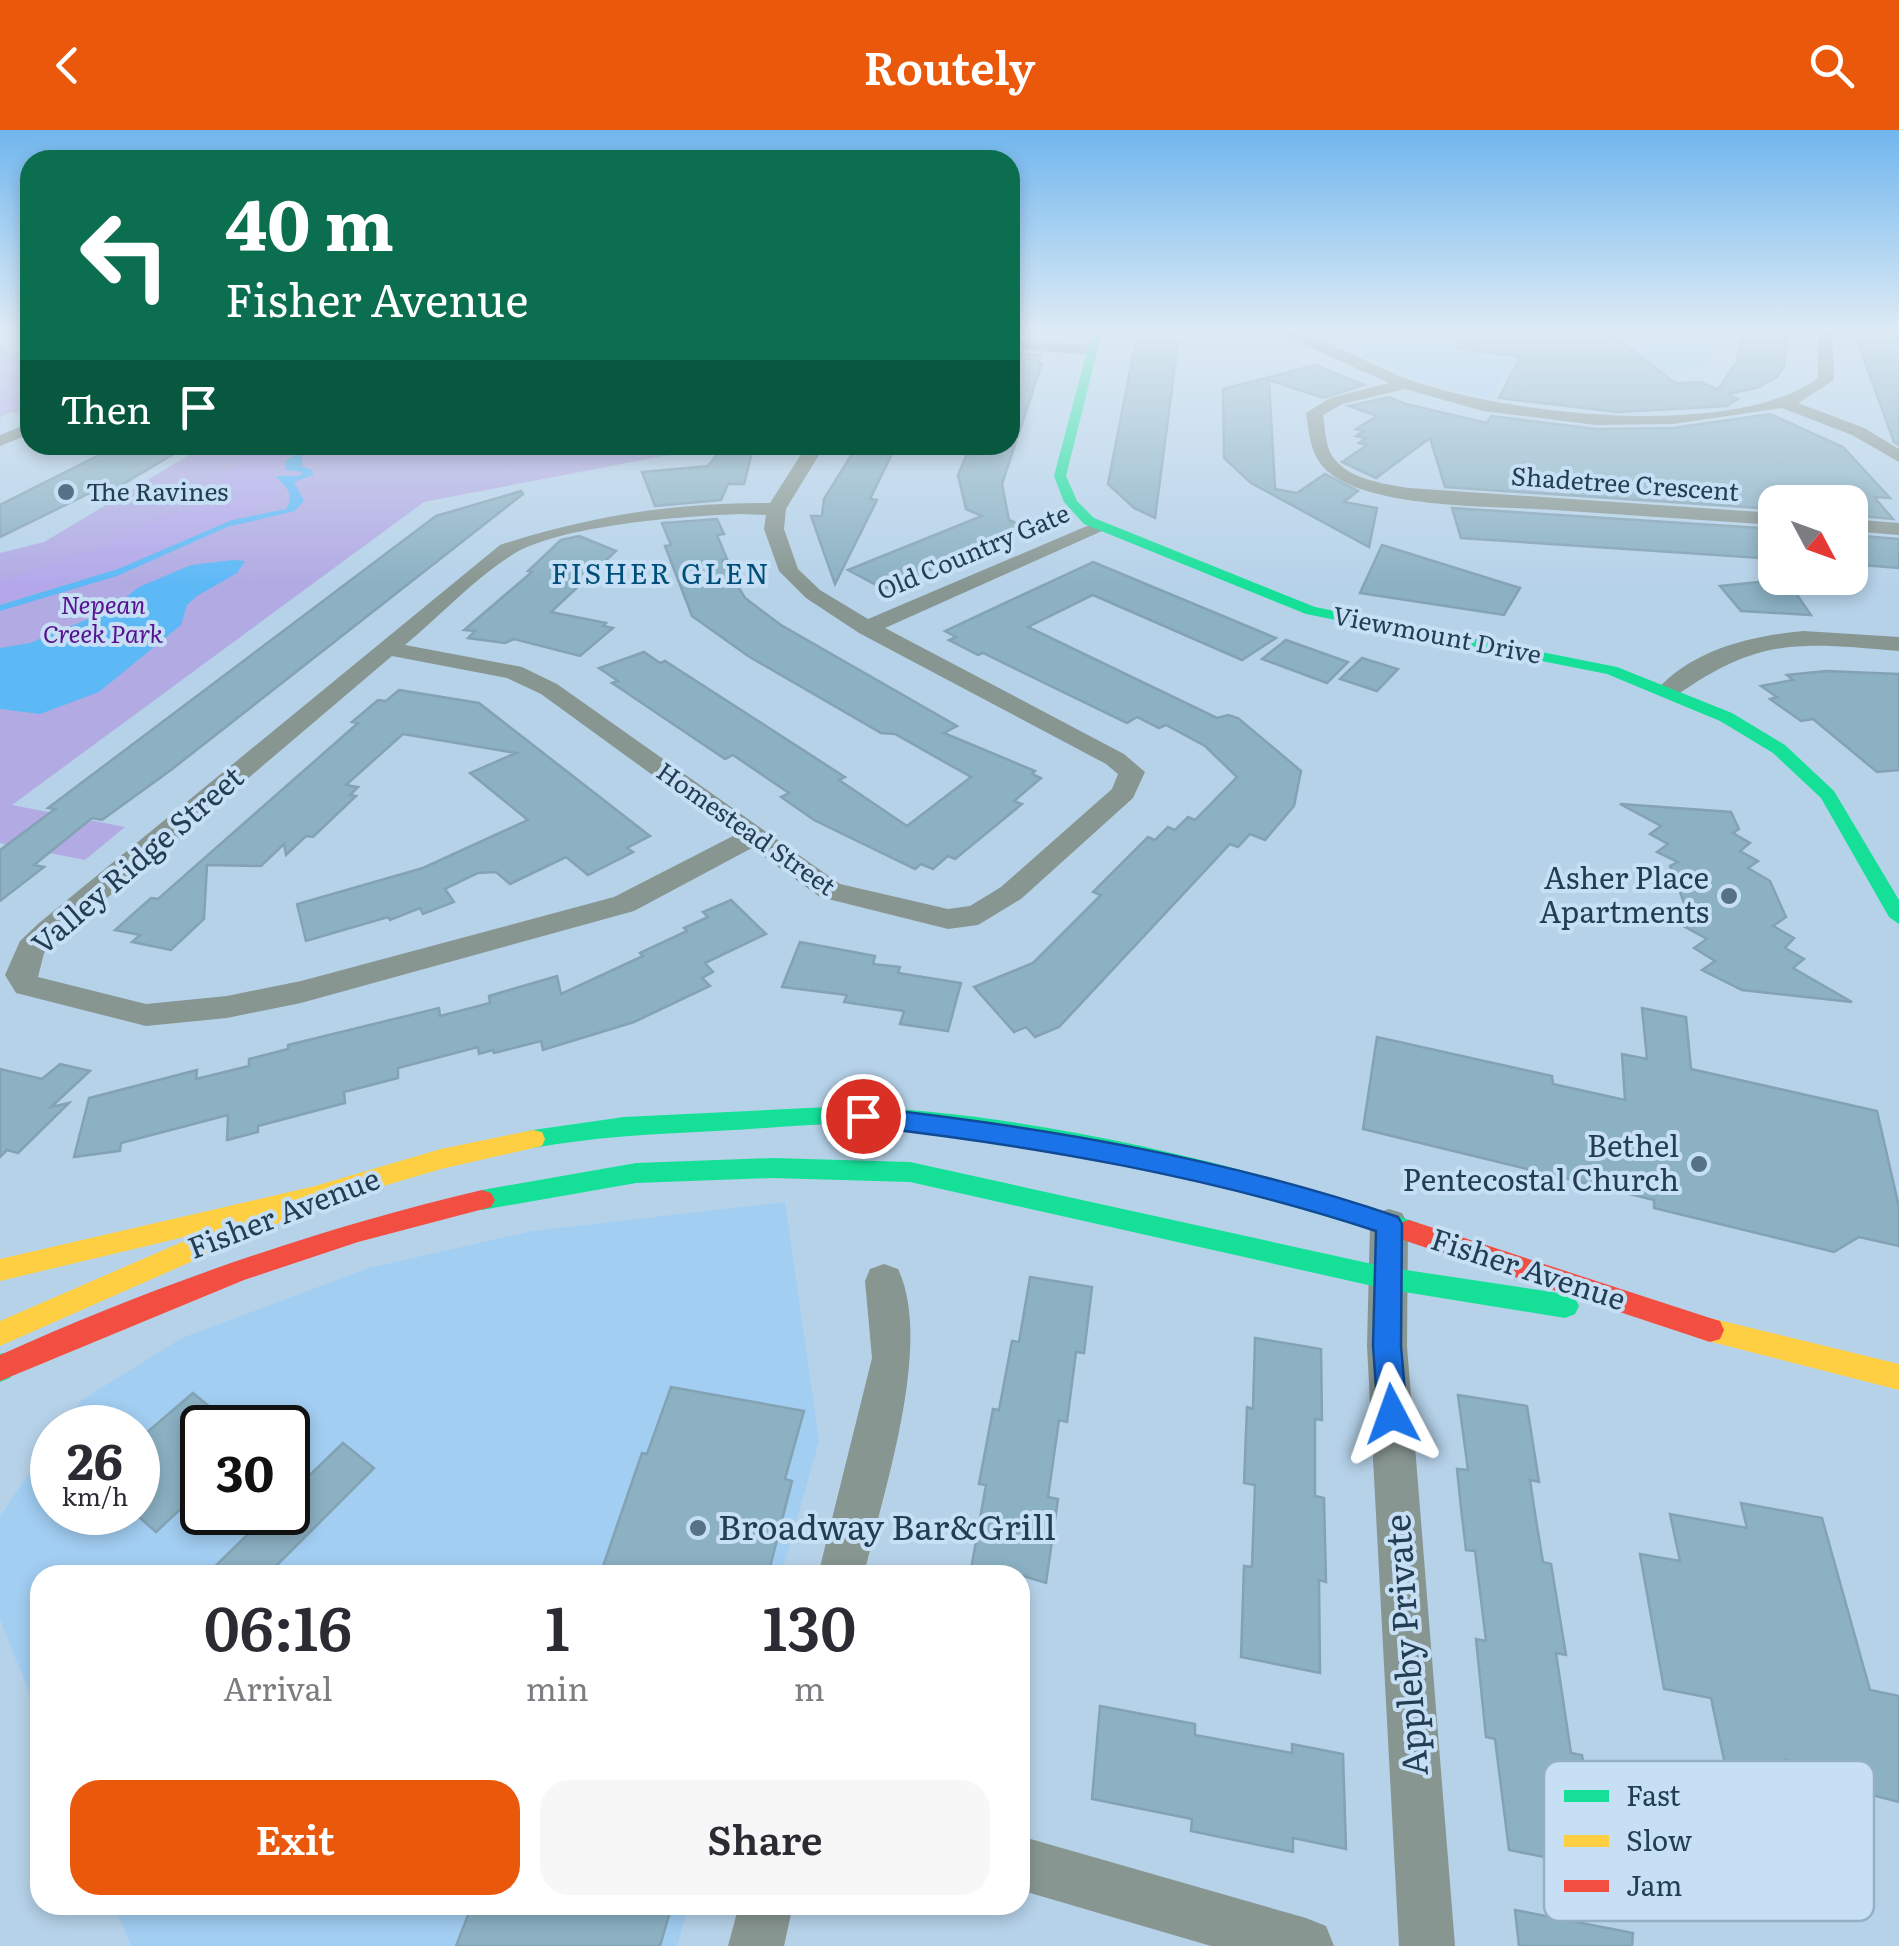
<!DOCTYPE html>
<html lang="en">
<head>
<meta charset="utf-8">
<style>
  body { margin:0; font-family:Literata,serif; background:#f7f7f7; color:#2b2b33; height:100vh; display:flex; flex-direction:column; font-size:38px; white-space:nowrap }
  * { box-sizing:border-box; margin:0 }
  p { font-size:32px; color:#7c7c81 }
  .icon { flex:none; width:55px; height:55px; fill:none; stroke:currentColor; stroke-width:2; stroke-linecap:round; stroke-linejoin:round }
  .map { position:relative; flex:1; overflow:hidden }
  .drawer { position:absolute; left:30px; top:1435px; width:1000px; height:350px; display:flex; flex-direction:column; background:#fff; border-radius:30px; box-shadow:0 5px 15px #0003 }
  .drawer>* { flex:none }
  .hud { position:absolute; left:20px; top:20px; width:1000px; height:305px; border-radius:30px; box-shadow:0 5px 15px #0003; background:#0b6e4f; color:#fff; overflow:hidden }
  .needle { width:65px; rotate:131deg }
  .controls { position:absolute; left:1758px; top:355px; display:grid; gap:20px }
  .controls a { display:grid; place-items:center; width:110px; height:110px; border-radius:20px; background:#fff; box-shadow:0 5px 15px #0003; font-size:50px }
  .speed { position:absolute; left:30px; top:1275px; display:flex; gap:20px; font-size:50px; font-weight:700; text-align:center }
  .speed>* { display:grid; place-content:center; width:130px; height:130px; border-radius:50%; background:#fff; box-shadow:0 5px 15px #0003; line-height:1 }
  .speed small { font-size:25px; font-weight:400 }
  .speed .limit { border:5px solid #111; border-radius:15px; background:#fff; color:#111 }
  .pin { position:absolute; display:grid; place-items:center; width:85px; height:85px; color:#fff; margin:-42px; border:5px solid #fff; border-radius:50%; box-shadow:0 2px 10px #0007 }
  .me { position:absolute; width:110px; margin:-55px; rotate:356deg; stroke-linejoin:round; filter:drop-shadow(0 0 8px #0008) }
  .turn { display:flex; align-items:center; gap:35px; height:210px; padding:0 40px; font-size:45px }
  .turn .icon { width:130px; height:130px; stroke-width:2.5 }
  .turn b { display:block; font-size:70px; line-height:85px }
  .then { display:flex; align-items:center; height:95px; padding:0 40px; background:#0003; gap:20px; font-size:38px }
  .eta { display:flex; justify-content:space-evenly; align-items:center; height:170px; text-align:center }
  .eta b { font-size:60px; font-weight:600; line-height:70px }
  .button { display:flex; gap:20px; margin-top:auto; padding:20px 40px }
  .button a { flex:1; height:115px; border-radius:30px; background:#ea580c; color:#fff; font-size:40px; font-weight:600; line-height:115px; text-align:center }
  .button a+a { background:#f7f7f7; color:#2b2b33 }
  header { display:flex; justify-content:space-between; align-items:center; height:130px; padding:0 40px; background:#ea580c; color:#fff; font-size:45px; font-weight:600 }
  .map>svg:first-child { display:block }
</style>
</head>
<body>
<header><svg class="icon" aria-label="back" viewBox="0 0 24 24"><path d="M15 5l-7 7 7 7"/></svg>Routely<svg class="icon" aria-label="search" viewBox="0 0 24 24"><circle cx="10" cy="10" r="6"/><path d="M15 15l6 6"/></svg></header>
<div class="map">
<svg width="1899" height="1816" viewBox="0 0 1899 1816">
  <rect width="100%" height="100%" fill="#b6d2e9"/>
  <!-- built -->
  <g fill="#a2cef2" fill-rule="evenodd">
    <path d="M1306 202H1716L1708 237 1590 254 1501 247 1487 268 1425 251Z"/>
    <path d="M785 1072 819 1311 781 1445H40V1589L0 1489V1386L52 1310V1382H138V1298L61 1297 80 1271 182 1208 369 1138 532 1101ZM202 1298H288V1382H202Z"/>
    <path d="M114 1775H689L677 1816H131Z"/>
  </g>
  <!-- green -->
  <g fill="#b1aae3">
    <path d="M0 218 22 225 30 223V284L12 282 0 287Z"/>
    <path d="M206 315H685L679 323 424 372 12 675 125 697 85 730 0 713V423L44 412Z"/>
  </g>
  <!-- forest -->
  <path fill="#b3a7ea" d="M256 315H301L286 324 271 343 278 352V364L250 384 203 400 131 433 0 473V451L96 419 156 388 219 369 217 352Z"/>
  <!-- water -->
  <g fill="#5db8f6">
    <path d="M310 315H320L302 325V336L312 340 313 345 294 352 304 371 295 381 227 397 117 446 0 481V475L118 439 232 390 286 379C295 364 286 356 275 346H299L303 342 286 340 285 331Z"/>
    <path d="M233 430 245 431 237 443 197 466 187 475 181 495 99 562 40 584 0 579V518L30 513 108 481 139 457 191 435Z"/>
  </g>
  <!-- building -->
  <g fill="#8bb1c3" stroke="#83a2b3" stroke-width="2.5">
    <path d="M1458 202H1609L1675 253 1701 252 1718 260 1737 231 1742 202H1788L1784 236 1777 247 1759 257 1728 264 1738 269 1726 276H1729L1618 282 1499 268 1520 227 1457 218Z"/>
    <path d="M1854 202H1899V315L1894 312Z"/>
    <path d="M1136 210 1178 213 1155 388 1134 378 1108 354Z"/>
    <path d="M1010 223 1041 225 1038 233H1042L1002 354 1009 390 1029 398 884 459 848 440 982 386 966 379 958 345 971 315H1010Z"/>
    <path d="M1315 235 1364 255 1323 268 1269 250 1275 359 1297 363 1325 344 1358 361 1344 372 1377 378 1369 417 1251 353 1224 328 1223 259Z"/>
    <path d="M1389 267 1406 274 1487 293 1491 286 1596 299 1673 298 1770 284 1843 317 1890 368 1874 367 1893 389 1850 385V372H1775V379L1445 357 1430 308 1376 348 1342 332 1367 315 1359 313 1366 308 1356 306 1364 301 1356 299 1377 286 1349 276Z"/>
    <path d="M119 315 177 322 118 357 100 364 90 363 0 407V375Z"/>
    <path d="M724 315 753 319 744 354H728L721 370 655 376 642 342 708 336Z"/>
    <path d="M857 316 895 318 870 369 877 370 835 454 811 386H822L824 369Z"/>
    <path d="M521 361 523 364 171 640 102 690 92 688 34 735 44 737 0 771V720L55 679 48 678 436 386Z"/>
    <path d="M1452 378 1775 399V429L1461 408Z"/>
    <path d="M717 389 724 404 717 405 727 429 722 430 745 468 781 495 957 596 944 603 1035 641 1032 644 1041 648 1014 671 1022 674 955 729 948 726 933 739 921 734 915 739 814 690 781 667 789 663 733 625 725 629 612 553 618 551 599 538 644 522 660 533 665 531 845 647 839 650 907 696 971 647 895 604 881 603 748 526 692 486 665 416 671 415 662 393Z"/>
    <path d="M1850 405 1899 409V438L1850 434Z"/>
    <path d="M579 406 616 421 551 482 606 493 603 496 613 498 580 526 514 509 505 513 468 508 475 501 464 500 532 442 528 441 561 410Z"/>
    <path d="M1382 415 1520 458 1504 485 1360 463Z"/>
    <path d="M1093 432 1276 508 1242 530 1093 465 1028 497 1217 588 1228 585 1238 588 1301 641 1294 676 1265 710 1250 704 1238 717 1230 714 1059 897 1035 907 1026 897 1014 902 974 857 1033 833 1101 765 1093 762 1148 707 1155 710 1168 697 1175 700 1188 687 1195 690 1237 647 1205 616 1166 595 1159 598 1137 587 1127 593 983 523 978 525 949 510 956 507 945 501Z"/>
    <path d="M1786 449 1811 485 1741 481 1720 456Z"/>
    <path d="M1286 510 1348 532 1327 553 1262 529Z"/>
    <path d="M1362 528 1398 539 1377 561 1340 549Z"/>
    <path d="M1826 541 1899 544V640L1877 642 1813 589 1801 591 1770 569 1777 567 1761 556 1793 550 1787 545Z"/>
    <path d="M399 560 479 573 650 706 627 718 633 722 588 745 566 727 510 754 496 742 478 743 445 759 454 772 423 784 420 778 390 790 388 787 306 811 297 774 423 738 528 690 470 643 516 623 403 604 346 655 358 657 350 665 356 666 313 707 306 706 286 725 284 714 261 736 207 735 204 789 171 820 132 812 140 805 115 800 151 768 158 769 358 593 352 592 378 570 386 571Z"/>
    <path d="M1620 674 1731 682 1739 699 1733 703 1750 713 1740 721 1758 731 1748 738 1770 751 1786 787 1773 796 1794 808 1785 818 1804 829 1793 838 1852 872 1742 860 1702 840 1715 831 1694 818 1707 809 1685 797 1698 789 1688 783 1670 736 1678 732 1657 722 1668 714 1650 704 1661 696Z"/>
    <path d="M731 770 766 804 705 833 713 842 702 848 710 856 634 892 543 920 541 911 494 923 493 920 479 924 478 917 398 938V948L344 962 345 973 258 996V1002L227 1010 228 985 121 1013 120 1021 74 1027 89 968 197 940 196 949 249 936V929L288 919V915L439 878 440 886 490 873 489 866 557 846 561 864 643 826 640 823 687 801 684 798 708 787 703 782Z"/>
    <path d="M800 812 875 826 873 834 900 837 898 843 961 853 948 901 900 894 904 881 844 872 847 865 782 857Z"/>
    <path d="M1642 878 1686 887 1691 939 1877 981 1899 1077V1116L1859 1107 1834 1122 1654 1078V1070L1363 999 1377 907 1552 946 1553 954 1625 970 1622 924 1647 929Z"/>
    <path d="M60 934 90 941 51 977 69 973 18 1023 7 1020 0 1027V939L42 949Z"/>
    <path d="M1030 1147 1092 1157 1084 1223 1076 1222 1067 1292 1059 1290 1048 1367 1058 1369 1046 1453 1020 1445H970L986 1355 979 1354 993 1279 999 1280 1012 1211 1019 1212Z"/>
    <path d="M1255 1208 1321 1219 1322 1290 1315 1289V1366L1324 1368 1326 1452 1319 1450 1320 1543 1241 1527 1244 1436 1252 1437 1255 1355 1244 1353 1247 1277 1253 1279Z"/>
    <path d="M671 1257 804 1281 785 1349 792 1351 768 1445H600L642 1323 647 1324Z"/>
    <path d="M193 1263 235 1298H202V1359L156 1402 138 1386V1310Z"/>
    <path d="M1458 1265 1527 1276 1539 1352 1530 1350 1536 1390 1543 1432 1551 1434 1566 1525 1556 1523 1571 1623 1582 1625 1600 1738 1509 1720 1495 1609 1486 1607 1476 1509 1486 1511 1475 1421 1466 1420 1461 1378 1457 1339 1468 1340Z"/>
    <path d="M343 1313 374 1338 267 1445H206L271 1382H288V1366Z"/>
    <path d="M1741 1373 1822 1388 1870 1560 1899 1566V1672L1852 1660 1848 1644 1786 1630 1796 1676 1731 1663 1711 1568 1664 1559 1640 1424 1680 1431 1670 1384 1747 1398Z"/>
    <path d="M1100 1576 1195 1594V1605L1292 1623V1614L1343 1624 1346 1719 1293 1708V1722L1191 1701 1192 1689 1092 1669Z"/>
    <path d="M472 1775H672L660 1816H456Z"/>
    <path d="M1515 1780 1633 1803 1632 1816H1519Z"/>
  </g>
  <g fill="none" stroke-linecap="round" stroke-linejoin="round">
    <!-- street -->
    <g fill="#889691" fill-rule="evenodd">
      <path d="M1276 202C1315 200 1371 236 1410 250 1506 284 1733 311 1818 248V202H1832L1834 250 1798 273 1864 298 1899 319V332L1852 305 1782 278 1673 294 1596 295 1483 281 1405 259 1342 274 1323 285C1325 297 1325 313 1331 324 1345 349 1384 354 1409 358L1775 383V395C1701 390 1628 385 1554 380 1496 376 1377 379 1331 344 1310 328 1310 307 1306 283L1330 268 1389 253Z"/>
      <path d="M1010 211 1092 215 1100 220 1092 225 1010 219Z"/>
      <path d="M30 293V304L0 316V305Z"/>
      <path d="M807 315H825L786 379 784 399 798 439 820 460 868 489 1094 393 1101 391 1111 397 885 498 1124 624 1145 642 1133 668 1021 769 978 795 948 799 820 767 752 718 634 781 301 873 227 888 146 896 16 863 5 845 20 811 39 793 500 415C589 386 677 372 770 373ZM741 384 766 385 764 399 779 441 806 468 859 503 1106 634 1118 644 1112 659 1001 757 970 776 948 779 840 754 557 554 522 537 405 515C440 486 474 449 512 425 559 395 685 386 741 384ZM392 526 507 548 541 564 735 705 614 767 301 851 227 866 146 874 38 847 44 823 61 807Z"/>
      <path d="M1850 389 1899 393V405L1850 401Z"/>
      <path d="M1804 501 1899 507V521C1801 513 1760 506 1676 566L1668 568 1656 561C1690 520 1753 505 1804 501Z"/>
      <path d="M1389 1079 1402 1083 1408 1094 1407 1216 1455 1816H1399L1367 1216 1370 1094 1376 1083Z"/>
      <path d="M884 1134 898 1139C934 1214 882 1365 864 1445H818L872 1228 865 1151 870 1139Z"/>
      <path d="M1020 1706 1306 1788 1326 1796 1334 1816H1211L1020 1760Z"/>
      <path d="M739 1775H793L784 1816H728Z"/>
    </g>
    <!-- fast -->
    <g fill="#16e098" fill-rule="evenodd">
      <path d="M1092 202H1102L1066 346 1077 371 1094 388 1315 477 1617 537 1732 583 1785 615 1834 661 1899 770V794L1889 787 1821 668 1773 623 1720 591 1607 544 1306 484 1084 394 1064 372 1054 346Z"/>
      <path d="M848 976C1033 983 1243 1034 1418 1093L1422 1101 1418 1109 1409 1112C1233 1056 1052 1008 867 995 816 992 765 999 715 1001 653 1004 593 1007 533 1018L524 1016 521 1009 524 1002 533 1000 624 987Z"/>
      <path d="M773 1028 910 1032 1386 1137 1565 1164 1575 1168 1579 1176 1575 1184 1565 1188 1386 1159 910 1052 773 1048 636 1053 482 1080 473 1077 469 1070 473 1063 482 1060 636 1033Z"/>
      <path d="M3 1223 13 1227 17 1236 10 1248 0 1252V1224Z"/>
    </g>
    <!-- slow -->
    <g fill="#ffcf43" fill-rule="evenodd">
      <path d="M533 1000 542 1002 545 1009 542 1016 441 1039 322 1074 0 1216V1191L205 1102 0 1151V1129L315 1056 441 1019Z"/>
      <path d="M1710 1188 1899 1234V1260L1700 1209 1696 1200 1700 1191Z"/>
    </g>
    <!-- jam -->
    <g fill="#f24e42" fill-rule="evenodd">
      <path d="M482 1060 491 1063 495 1070 491 1077 358 1112 244 1150 0 1251V1225C156 1155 316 1099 482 1060Z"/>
      <path d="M1409 1090 1710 1188 1720 1191 1724 1200 1720 1209 1710 1212 1400 1109 1396 1101 1400 1093Z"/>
    </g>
  </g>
  <!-- sky -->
  <linearGradient id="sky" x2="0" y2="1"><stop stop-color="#70b6ee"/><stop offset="0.44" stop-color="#deebf5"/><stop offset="1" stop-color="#deebf5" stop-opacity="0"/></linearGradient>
  <rect width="1899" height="456" fill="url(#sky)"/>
  <!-- route -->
  <path fill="#1a73e8" stroke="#114b97" stroke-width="2.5" d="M863 977C1044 997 1225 1028 1398 1087L1402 1094 1401 1216 1407 1284 1403 1294 1392 1298 1382 1294 1378 1284 1373 1216 1376 1101C1209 1046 1037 1016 863 996L855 993 851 986 855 980Z"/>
  <!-- markers -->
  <g fill="#567288" stroke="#c6dff4" stroke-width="4">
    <circle cx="66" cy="362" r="10"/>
    <circle cx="1729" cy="766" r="10"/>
    <circle cx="1699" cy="1034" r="10"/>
    <circle cx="698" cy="1398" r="10"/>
  </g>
  <g text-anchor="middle" stroke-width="8" stroke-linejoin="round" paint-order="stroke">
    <!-- far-street labels -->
    <g font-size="25" fill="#233e53" stroke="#c6dff4">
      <text transform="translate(1625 354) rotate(4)" y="9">Shadetree Crescent</text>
      <text transform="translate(973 422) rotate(-23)" y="9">Old Country Gate</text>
      <text transform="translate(1437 505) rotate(11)" y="9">Viewmount Drive</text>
      <text transform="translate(746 699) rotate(35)" y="9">Homestead Street</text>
    </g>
    <!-- far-poi labels -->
    <g font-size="25" fill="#233e53" stroke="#c6dff4" text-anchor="start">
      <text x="86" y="371">The Ravines</text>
    </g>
    <!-- far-park labels -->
    <g font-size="25" font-style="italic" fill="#581290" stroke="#c6dff4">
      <text x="103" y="484">Nepean<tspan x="103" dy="29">Creek Park</tspan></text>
    </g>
    <!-- far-neighbourhood labels -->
    <g font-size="28" letter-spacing="2.5" fill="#004f7b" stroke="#c6dff4">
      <text x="661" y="454">FISHER GLEN</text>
    </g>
    <!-- street labels -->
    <g font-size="30" fill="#233e53" stroke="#c6dff4">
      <text transform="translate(138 731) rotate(-41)" y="10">Valley Ridge Street</text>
      <text transform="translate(284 1084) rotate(-21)" y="10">Fisher Avenue</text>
      <text transform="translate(1528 1140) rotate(18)" y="10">Fisher Avenue</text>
    </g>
    <!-- poi labels -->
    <g font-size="30" fill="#233e53" stroke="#c6dff4" text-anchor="end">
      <text x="1709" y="759">Asher Place<tspan x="1709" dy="34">Apartments</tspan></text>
      <text x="1679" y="1027">Bethel<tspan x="1679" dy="34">Pentecostal Church</tspan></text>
    </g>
    <!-- near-poi labels -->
    <g font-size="35" fill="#233e53" stroke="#c6dff4" text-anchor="start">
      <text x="718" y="1410">Broadway Bar&amp;Grill</text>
    </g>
    <!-- near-street labels -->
    <g font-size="35" fill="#233e53" stroke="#c6dff4">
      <text transform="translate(1407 1515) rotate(-94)" y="12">Appleby Private</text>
    </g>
  </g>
  <!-- legend -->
  <rect x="1544" y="1631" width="330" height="160" rx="15" fill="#c6dff4" stroke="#95afc4" stroke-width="2.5"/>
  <rect x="1564" y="1660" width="45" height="12" fill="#16e098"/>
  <rect x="1564" y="1705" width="45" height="12" fill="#ffcf43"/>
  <rect x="1564" y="1750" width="45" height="12" fill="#f24e42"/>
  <g font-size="28" fill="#233e53">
    <text x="1626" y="1676">Fast</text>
    <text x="1626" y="1721">Slow</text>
    <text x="1626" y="1766">Jam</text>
  </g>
</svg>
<div class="controls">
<a><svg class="needle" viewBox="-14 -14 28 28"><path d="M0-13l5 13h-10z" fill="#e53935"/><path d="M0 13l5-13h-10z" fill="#7c7c81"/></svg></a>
</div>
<div class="speed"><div>26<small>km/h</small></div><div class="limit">30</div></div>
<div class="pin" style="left:863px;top:986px;background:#d93025"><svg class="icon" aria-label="arrive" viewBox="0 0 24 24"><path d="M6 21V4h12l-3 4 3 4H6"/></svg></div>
<svg class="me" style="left:1392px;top:1284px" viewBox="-20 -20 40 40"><path d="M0-17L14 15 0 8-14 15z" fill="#1a73e8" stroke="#fff" stroke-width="4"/></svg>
<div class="hud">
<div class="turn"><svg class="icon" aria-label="left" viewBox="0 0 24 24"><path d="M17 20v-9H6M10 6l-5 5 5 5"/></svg><div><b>40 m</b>Fisher Avenue</div></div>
<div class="then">Then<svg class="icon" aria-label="arrive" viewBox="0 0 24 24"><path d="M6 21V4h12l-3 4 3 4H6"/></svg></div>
</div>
<section class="drawer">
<div class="eta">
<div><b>06:16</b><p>Arrival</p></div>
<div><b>1</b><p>min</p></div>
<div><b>130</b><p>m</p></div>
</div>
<div class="button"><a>Exit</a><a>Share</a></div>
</section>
</div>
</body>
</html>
